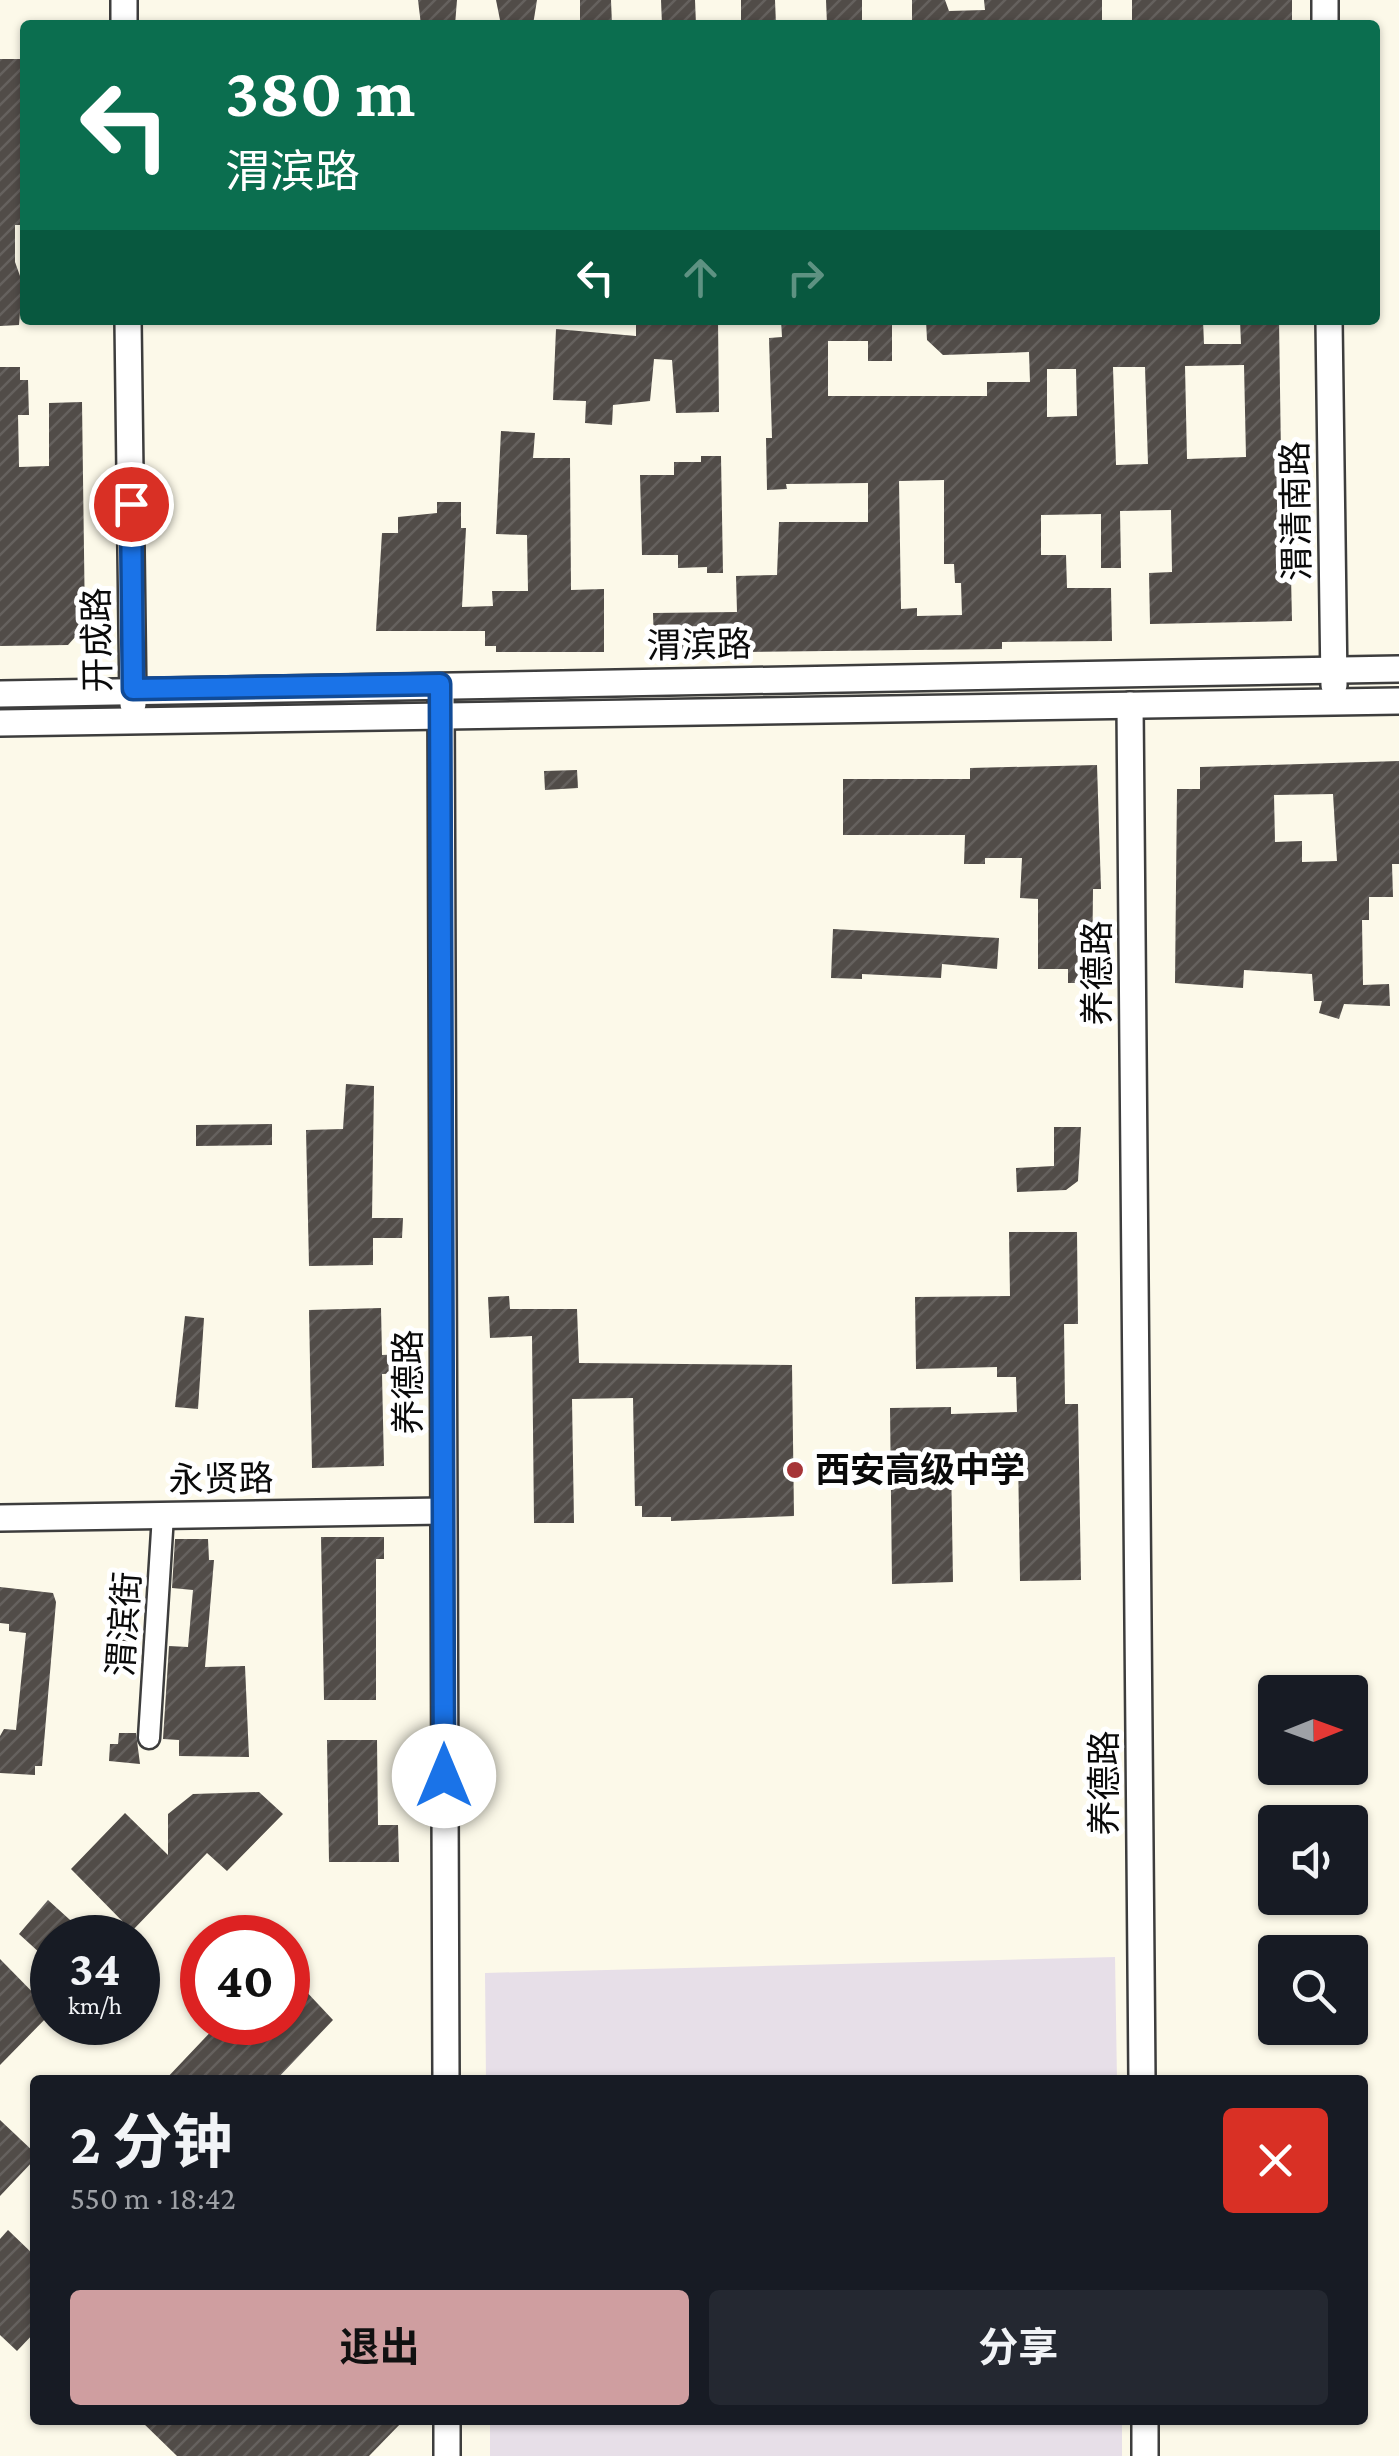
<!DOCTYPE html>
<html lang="zh">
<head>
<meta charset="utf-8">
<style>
  body { margin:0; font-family:"Crimson Pro","Noto Sans SC",serif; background:#242831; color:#f1f3f6; height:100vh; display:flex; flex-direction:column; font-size:38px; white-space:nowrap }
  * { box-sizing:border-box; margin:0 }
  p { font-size:32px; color:#9ea1a6 }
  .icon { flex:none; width:55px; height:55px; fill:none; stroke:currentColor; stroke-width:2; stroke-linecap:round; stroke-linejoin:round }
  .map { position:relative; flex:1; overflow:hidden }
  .sheet { position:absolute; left:30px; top:2075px; width:1338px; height:350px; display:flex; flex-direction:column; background:#171b24; border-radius:10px; box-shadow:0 2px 8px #0004 }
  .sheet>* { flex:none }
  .banner { position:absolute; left:20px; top:20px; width:1360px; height:305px; border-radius:10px; box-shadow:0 2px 8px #0004; background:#0b6e4f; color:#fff; overflow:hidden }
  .needle { width:65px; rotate:89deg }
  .buttons { position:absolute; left:1258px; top:1675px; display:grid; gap:20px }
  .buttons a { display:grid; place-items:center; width:110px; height:110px; border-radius:10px; background:#171b24; box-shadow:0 2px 8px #0004; font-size:50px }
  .speed { position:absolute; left:30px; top:1915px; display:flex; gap:20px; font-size:50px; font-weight:700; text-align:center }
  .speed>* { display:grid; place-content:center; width:130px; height:130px; border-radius:50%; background:#171b24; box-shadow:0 2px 8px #0004; line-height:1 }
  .speed small { font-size:25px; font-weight:400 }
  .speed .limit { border:15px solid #d22; background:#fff; color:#111 }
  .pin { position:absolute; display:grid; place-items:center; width:85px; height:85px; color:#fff; margin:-42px; border:5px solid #fff; border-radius:50%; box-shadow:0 2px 10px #0007 }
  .me { position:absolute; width:110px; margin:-55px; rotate:0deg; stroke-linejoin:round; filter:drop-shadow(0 0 8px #0008) }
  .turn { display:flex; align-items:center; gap:35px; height:210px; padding:0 40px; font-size:45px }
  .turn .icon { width:130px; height:130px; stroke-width:2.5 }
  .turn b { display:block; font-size:70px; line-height:85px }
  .lanes { display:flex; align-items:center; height:95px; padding:0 40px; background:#0003; justify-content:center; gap:50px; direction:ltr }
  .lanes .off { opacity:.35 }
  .round { display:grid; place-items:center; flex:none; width:105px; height:105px; border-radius:10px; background:#242831 }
  .headline { display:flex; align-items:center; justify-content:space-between; height:170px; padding:0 40px }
  h1 { font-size:60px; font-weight:700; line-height:75px }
  .action { display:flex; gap:20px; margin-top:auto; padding:20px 40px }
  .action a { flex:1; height:115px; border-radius:10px; background:#cf9ea0; color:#111; font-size:40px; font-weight:700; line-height:115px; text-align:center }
  .action a+a { background:#242831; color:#f1f3f6 }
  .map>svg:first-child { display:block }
</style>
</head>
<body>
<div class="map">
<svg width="1399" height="2456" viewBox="0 0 1399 2456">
  <defs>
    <pattern id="building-hatch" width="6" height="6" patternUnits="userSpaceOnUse" patternTransform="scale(2.5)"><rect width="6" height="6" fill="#514c48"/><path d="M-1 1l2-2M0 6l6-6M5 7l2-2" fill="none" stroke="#65615e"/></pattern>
  </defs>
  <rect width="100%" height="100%" fill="#fcf9e9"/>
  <!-- industrial -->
  <g fill="#e7dfe8">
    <path d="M1115 1957 1117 2080H486L485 1973Z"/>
    <rect x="490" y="2420" width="632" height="36"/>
  </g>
  <!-- building -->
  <g fill="url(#building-hatch)" fill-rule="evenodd">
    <path d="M418 0H457L455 25H421Z"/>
    <path d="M496 0H537L533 25H501Z"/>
    <path d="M580 0H611L612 25H580Z"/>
    <path d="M661 0H695L696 25H662Z"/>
    <path d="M741 0H775L776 25H741Z"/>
    <path d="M826 0H862V25H827Z"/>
    <path d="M912 0H945L949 11 985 10 984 0H1102V25H912Z"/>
    <rect x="1132" y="0" width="160" height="25"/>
    <path d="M0 59H25V163H21L25 225H15V262L20 276H25V311L20 312 19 325 0 326Z"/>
    <path d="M718 320 719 412 676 413 672 360 654 359 650 401 613 405 612 425 585 423 586 401 553 400 556 329 636 336V323Z"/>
    <path d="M781 320H892V361H868V341H828V396H987V382H1030L1029 352 943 355 927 340 926 320H1203L1204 344H1241L1240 320H1279L1281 457 1285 484H1289L1292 621 1150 624 1149 573 1172 572 1171 510 1120 511 1121 568H1101V514L1041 515V555H1066L1067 588H1111L1112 641 1002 642V649L659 653V648L654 647 653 613 737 612 736 576 777 575 779 522H868V483L786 484 787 489 767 490 766 438H772L769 338 782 337ZM1244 365 1246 457 1187 459 1185 366ZM1113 367H1145L1148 464 1116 465ZM1047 369H1076L1077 416 1047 417ZM944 480V564H954L955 583H961L962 615 917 616V608L901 609 899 481Z"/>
    <path d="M0 367H20V380H28L29 415H18L19 467 49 466V403L82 402 85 626 68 645 0 646Z"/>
    <path d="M501 431 535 433 533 458H570L571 590 604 589V652H496V646H485V631H376L382 533H398V517L437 513V502H461V528H466L462 607 493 606 492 591H528L527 535 496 534Z"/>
    <path d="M701 456H721L723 573H707V567L678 568V555H642L640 475H674V462H701Z"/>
    <path d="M1399 761V864H1392L1393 897H1369V920H1362L1363 985 1389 984 1390 1006 1344 1004 1339 1019 1319 1013 1322 1001H1314L1312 974 1244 970 1243 988 1175 983 1177 789H1200V767ZM1333 794 1337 861 1302 862V841L1275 842 1274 795Z"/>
    <path d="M1097 765 1101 889H1093L1092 983H1068V969H1038V899L1020 898 1022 858H985V864H964L965 835H843V779H970V768Z"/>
    <path d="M577 770 578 788 545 790 544 771Z"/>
    <path d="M833 929 999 938 997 969 942 964 941 978 862 974V979L831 978Z"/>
    <path d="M346 1084 374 1086 372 1218H403L402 1238H373V1265L309 1266 306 1130 343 1129Z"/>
    <path d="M272 1124V1145L196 1146V1125Z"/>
    <path d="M1054 1127H1081L1078 1181 1066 1190 1017 1192 1016 1168 1054 1166Z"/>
    <path d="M1009 1232H1077L1078 1324H1064L1065 1404H1078L1081 1580 1020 1581 1018 1455 951 1458 953 1582 892 1584 890 1408 951 1407V1414L1017 1412 1016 1377H997V1367L916 1369 915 1297 1010 1296Z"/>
    <path d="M509 1296 510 1309H577L579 1363 792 1365 794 1516 671 1521V1517H642V1506H635L633 1398 572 1399 574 1523H534L532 1336 490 1338 488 1297Z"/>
    <path d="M381 1308 382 1355 404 1354V1373L382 1374 384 1466 312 1468 309 1310Z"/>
    <path d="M185 1316 204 1318 198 1409 175 1407Z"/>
    <path d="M321 1537H384V1559H376V1700H324Z"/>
    <path d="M175 1539H208L209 1560H214L205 1667 245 1666 249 1757 179 1756V1740L163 1739 169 1646 188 1647 193 1590 172 1588Z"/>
    <path d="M0 1587 53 1593 56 1602 42 1766H35V1775L0 1773V1736L4 1729 16 1730 26 1633 9 1631V1624L0 1623Z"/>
    <path d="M114 1611H131L130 1648H113Z"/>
    <path d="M119 1733H136L140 1764 109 1761 110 1744H118Z"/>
    <path d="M327 1740H377L378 1825H398L399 1862H329Z"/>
    <path d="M259 1792 283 1814 227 1871 207 1853 132 1931 71 1869 125 1813 168 1855V1814L193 1794Z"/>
    <path d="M48 1900 90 1938H52V1964L19 1934Z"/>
    <path d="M0 1959 52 2012 0 2065Z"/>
    <path d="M288 1972 333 2020 276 2080H165L220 2022H288Z"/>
    <path d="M0 2120 35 2153V2159L0 2196Z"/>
    <path d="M8 2230 35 2256V2332L17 2351 0 2335V2239Z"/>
    <path d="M140 2420H404L369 2456H177Z"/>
  </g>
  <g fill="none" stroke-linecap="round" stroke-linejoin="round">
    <!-- minor casing -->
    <g stroke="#3d3d3d" stroke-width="25">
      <path id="minor" d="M149 1738 163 1515"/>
    </g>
    <!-- tertiary casing -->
    <g stroke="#3d3d3d" stroke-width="30">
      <g id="tertiary">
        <path d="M124 0V25"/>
        <path d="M1325 0V25"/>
        <path d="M128 320 133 704"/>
        <path d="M1329 320 1334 685"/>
        <path d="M0 694 1399 669"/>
        <path d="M441 699 446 2080"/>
        <path d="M1130 705 1142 2080"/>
        <path d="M0 723 1399 701"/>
        <path d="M0 1518 443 1511"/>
        <path d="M447 2420V2456"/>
        <path d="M1145 2420V2456"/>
      </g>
    </g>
    <!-- minor -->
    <use href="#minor" stroke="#fff" stroke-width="20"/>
    <!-- tertiary -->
    <use href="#tertiary" stroke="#fff" stroke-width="25"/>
  </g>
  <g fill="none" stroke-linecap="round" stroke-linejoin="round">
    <!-- route casing -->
    <g stroke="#114b97" stroke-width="25">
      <path id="route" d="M131 504 133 689 440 684 444 1776"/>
    </g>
    <!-- route -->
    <use href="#route" stroke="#1a73e8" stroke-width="18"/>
  </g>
  <!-- markers -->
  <circle fill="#a63537" stroke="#fff" stroke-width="4" cx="795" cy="1470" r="10"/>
  <g text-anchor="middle" stroke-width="10" stroke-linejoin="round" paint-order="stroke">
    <!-- street labels -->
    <g font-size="35" fill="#0a0a0a" stroke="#fff">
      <text transform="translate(1296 511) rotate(-91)" y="12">渭清南路</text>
      <text transform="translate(97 640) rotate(-91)" y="12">开成路</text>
      <text transform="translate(699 645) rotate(-1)" y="12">渭滨路</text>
      <text transform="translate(1097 973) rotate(-90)" y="12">养德路</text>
      <text transform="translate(408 1382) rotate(-90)" y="12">养德路</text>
      <text transform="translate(221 1479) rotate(-1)" y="12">永贤路</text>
      <text transform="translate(124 1624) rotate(-86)" y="12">渭滨街</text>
      <text transform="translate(1104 1783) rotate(-90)" y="12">养德路</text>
    </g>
    <!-- poi labels -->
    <g font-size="35" font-weight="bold" fill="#0a0a0a" stroke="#fff" text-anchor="start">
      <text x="815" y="1482">西安高级中学</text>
    </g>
  </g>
</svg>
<div class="buttons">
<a><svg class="needle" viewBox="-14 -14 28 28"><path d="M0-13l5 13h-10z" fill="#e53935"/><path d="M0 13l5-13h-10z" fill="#9ea1a6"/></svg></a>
<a><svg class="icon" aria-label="sound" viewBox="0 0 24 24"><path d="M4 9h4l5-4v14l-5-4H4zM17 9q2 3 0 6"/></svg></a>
<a><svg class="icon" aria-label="search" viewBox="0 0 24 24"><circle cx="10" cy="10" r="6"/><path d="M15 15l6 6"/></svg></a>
</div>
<div class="speed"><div>34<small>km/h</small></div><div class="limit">40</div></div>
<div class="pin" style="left:131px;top:504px;background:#d93025"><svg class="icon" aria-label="arrive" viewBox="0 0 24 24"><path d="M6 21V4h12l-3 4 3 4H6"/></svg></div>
<svg class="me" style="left:444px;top:1776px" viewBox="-20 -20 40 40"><circle r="19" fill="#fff"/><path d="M0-13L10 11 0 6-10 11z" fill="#1a73e8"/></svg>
<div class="banner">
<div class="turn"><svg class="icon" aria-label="left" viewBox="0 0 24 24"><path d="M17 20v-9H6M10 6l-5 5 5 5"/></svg><div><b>380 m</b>渭滨路</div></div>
<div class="lanes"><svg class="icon" aria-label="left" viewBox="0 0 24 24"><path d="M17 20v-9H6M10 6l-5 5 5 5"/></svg><svg class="icon off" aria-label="ahead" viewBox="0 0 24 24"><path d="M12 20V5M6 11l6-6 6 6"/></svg><svg class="icon off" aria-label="right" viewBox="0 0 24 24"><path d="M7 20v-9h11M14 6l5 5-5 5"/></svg></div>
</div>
<section class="sheet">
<div class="headline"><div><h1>2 分钟</h1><p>550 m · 18:42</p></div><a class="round" style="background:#d93025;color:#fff"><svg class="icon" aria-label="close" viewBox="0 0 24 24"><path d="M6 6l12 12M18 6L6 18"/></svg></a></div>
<div class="action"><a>退出</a><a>分享</a></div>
</section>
</div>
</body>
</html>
